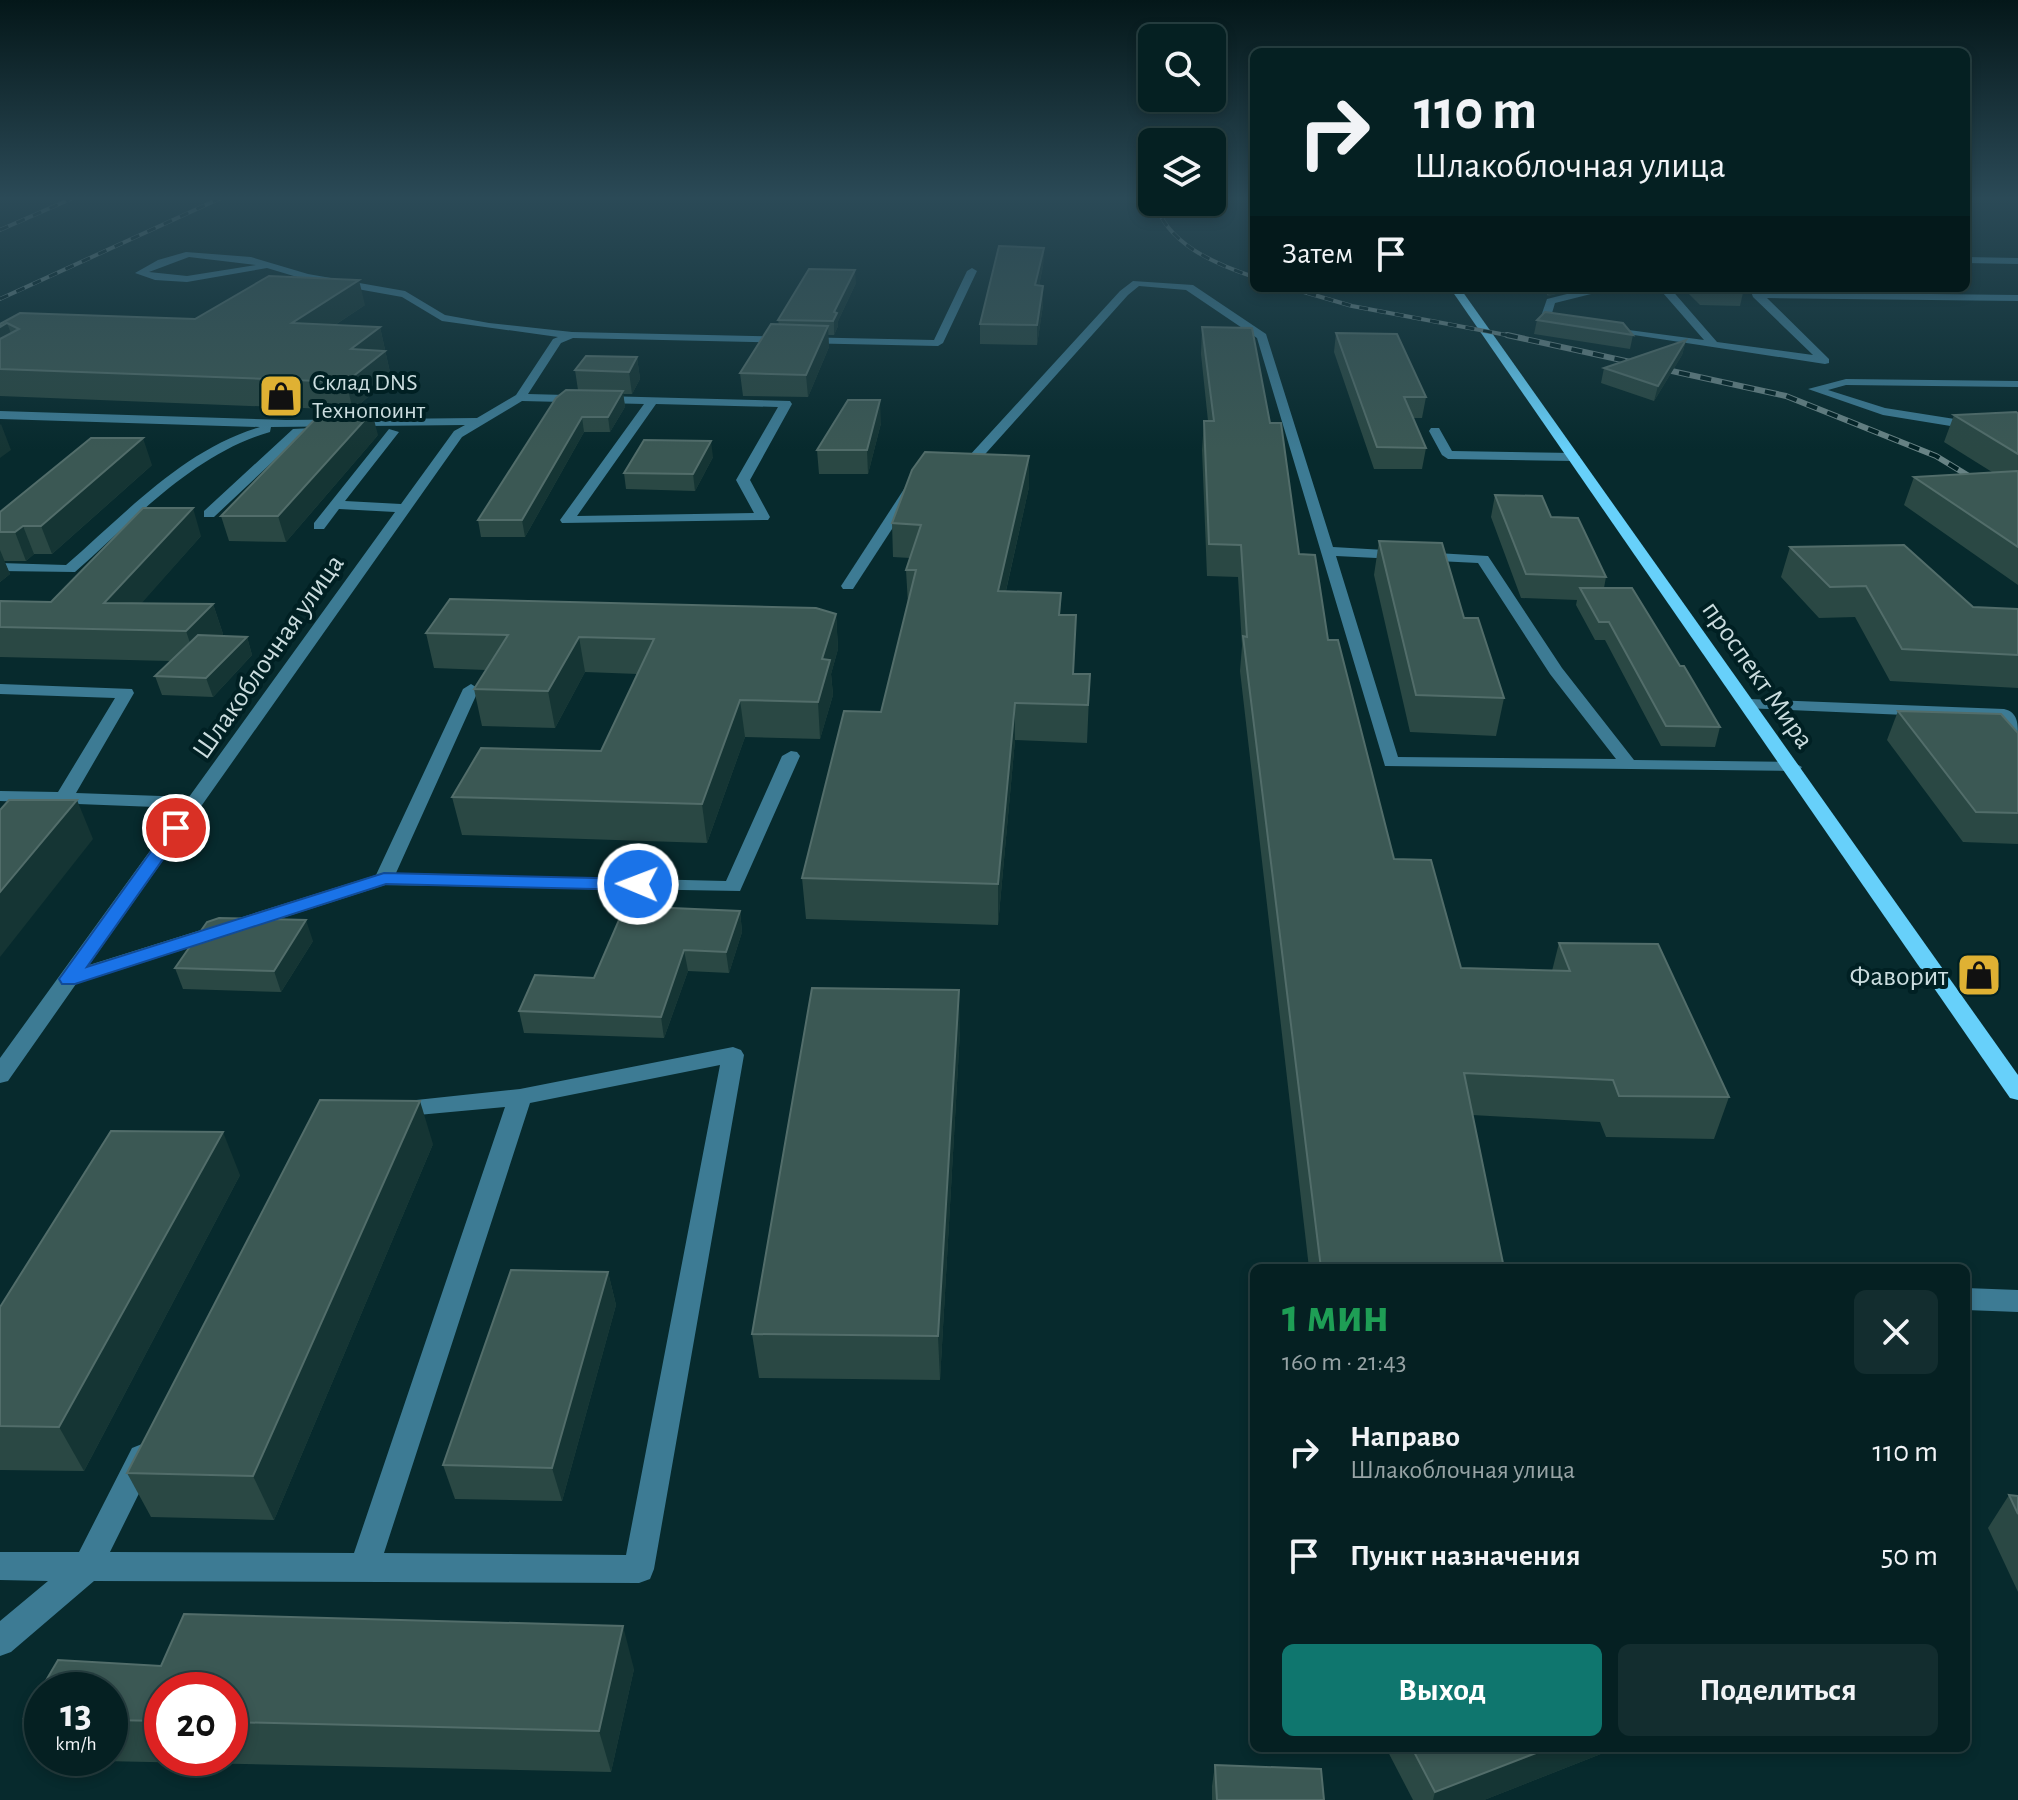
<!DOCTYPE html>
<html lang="ru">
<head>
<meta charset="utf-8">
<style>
  body { margin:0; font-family:"Alegreya Sans",sans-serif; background:#132d2f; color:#f1f3f6; height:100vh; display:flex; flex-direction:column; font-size:30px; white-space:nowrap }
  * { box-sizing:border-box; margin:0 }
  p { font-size:26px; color:#97a3a5 }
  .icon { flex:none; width:44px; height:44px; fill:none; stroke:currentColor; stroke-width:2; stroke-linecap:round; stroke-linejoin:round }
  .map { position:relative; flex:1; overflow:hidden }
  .side { position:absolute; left:1250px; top:1264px; width:720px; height:488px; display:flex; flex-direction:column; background:#052022; border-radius:12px; box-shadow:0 4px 12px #0003,0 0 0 2px #263e40 }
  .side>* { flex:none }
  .hud { position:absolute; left:1250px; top:48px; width:720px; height:244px; border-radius:12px; box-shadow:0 4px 12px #0003,0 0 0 2px #263e40; background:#052022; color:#f1f3f6; overflow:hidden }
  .tools { position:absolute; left:1138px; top:24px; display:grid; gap:16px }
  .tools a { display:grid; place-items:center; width:88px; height:88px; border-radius:12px; background:#052022; box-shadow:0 4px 12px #0003,0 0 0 2px #263e40; font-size:40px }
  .speed { position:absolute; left:24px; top:1672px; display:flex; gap:16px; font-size:40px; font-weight:700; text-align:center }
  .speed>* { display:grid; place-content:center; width:104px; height:104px; border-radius:50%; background:#052022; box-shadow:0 4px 12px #0003,0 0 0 2px #263e40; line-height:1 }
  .speed small { font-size:20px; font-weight:400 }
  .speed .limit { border:12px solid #d22; background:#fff; color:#111 }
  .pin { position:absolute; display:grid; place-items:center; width:68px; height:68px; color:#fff; margin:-34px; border:4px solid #fff; border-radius:50%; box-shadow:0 2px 8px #0007 }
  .me { position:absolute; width:88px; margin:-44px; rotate:271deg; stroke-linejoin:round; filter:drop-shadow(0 0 6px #0008) }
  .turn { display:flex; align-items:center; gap:28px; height:168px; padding:0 32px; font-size:36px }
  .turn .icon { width:104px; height:104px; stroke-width:2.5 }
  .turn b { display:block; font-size:56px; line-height:68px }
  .then { display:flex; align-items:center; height:76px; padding:0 32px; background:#0003; gap:16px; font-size:30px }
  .round { display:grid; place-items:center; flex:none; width:84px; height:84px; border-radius:12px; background:#132d2f }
  .headline { display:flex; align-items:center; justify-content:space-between; height:136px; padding:0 32px }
  h1 { font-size:48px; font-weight:700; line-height:60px; color:#1e9e55 }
  .action { display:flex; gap:16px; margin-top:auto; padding:16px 32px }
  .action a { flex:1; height:92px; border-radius:12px; background:#0f766e; color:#fff; font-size:32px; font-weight:700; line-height:92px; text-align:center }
  .action a+a { background:#132d2f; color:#f1f3f6 }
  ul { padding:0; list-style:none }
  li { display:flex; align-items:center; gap:24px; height:104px; padding:0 32px }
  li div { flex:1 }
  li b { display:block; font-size:30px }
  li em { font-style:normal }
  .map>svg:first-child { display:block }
</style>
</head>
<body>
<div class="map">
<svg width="2018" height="1800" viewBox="0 0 2018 1800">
  <rect width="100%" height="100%" fill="#072a2d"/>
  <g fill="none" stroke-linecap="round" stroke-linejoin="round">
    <!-- minor -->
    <g fill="#3d7b94" fill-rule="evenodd">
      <path d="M186 252 251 257 308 274 405 291 445 315 489 323 572 332 934 340 967 271 972 268 977 271 943 343 938 346 573 338 561 343 528 394 790 401 792 404 750 480 770 517 768 520 562 523 560 520 644 404 522 401 462 437 89 965 376 875 463 689 471 684 479 689 396 873 726 881 782 756 791 751 797 752 800 756 740 891 385 885 76 984 8 1081 0 1083V1058L181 808 0 801V791L58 792 115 698 0 694V684L132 689 134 693 76 793 189 797 395 512 339 509 324 529H314V523L389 429 399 432 345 501 401 504 454 431 465 425 271 427 270 432C193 454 134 520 75 572L0 571V563L66 565C125 514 184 449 260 427L0 419V411L286 420 477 418 516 395 553 339 558 337 442 321 402 297 307 280 267 268 187 282 155 280 135 273 158 260ZM189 257 256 265 187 276 149 272ZM656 404 778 407 736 480 754 513 577 516Z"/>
      <path d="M1966 257 2018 258V264L1966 263Z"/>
      <path d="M1133 281 1193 285 1266 334 1333 547 1488 556 1562 668 1634 760 1793 762 1802 767 1799 771 1385 766 1257 338 1186 290 1139 286 1128 295 978 462 950 465V459L969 456 1120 291ZM1336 556 1478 563 1550 674 1616 759 1398 757Z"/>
      <path d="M1591 288H1670L1717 342 1813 355 1753 297 1750 289 1761 292 2018 295V301L1767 298 1829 359V363L1825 364 1601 330 1606 327 1704 340 1663 293 1599 292 1555 303 1550 320 1562 322V326L1539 322 1547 299Z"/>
      <path d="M1846 379 2018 381V387L1846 385 1828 390 1885 408 2018 429V437L1883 415 1808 389Z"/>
      <path d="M312 428 316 429V435L300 436 214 517H204V511L293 429Z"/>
      <path d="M1431 428H1439L1452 451 1574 453 1580 457 1574 461 1448 459 1442 455 1429 431Z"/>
      <path d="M906 486 918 489 853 589H843L841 586Z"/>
      <path d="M1749 699 2004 709C2018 712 2018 724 2018 736L2012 735 1999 719 1743 708 1741 704 1743 700Z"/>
      <path d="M733 1047 741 1050 744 1055 654 1569 650 1579 639 1583 94 1581 11 1652 0 1656V1621L48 1581 0 1580V1552H79L132 1448 142 1444 152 1448 157 1457 110 1552 354 1553 505 1107 396 1117 388 1115 384 1109 388 1103 520 1089ZM720 1065 626 1555 384 1553 530 1103Z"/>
      <path d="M1966 1288 2018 1290V1312L1966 1310Z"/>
    </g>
    <!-- major -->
    <path fill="#67d0fa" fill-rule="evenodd" d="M1450 288H1460L2018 1075V1100L2010 1098Z"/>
    <!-- rail-far1 casing -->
    <g stroke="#688385" stroke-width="4">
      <g id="rail-far1">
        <path d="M1155 202C1167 244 1215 264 1254 277"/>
        <path d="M0 230 73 198"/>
        <path d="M1290 288 1352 306 1517 337"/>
        <path d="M0 299 221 198"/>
      </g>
    </g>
    <!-- rail casing -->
    <g stroke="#688385" stroke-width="6">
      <path id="rail" d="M1507 335 1786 396 1936 456 2018 506"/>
    </g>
    <!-- rail-far1 -->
    <use href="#rail-far1" stroke="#002023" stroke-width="3" stroke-dasharray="9" stroke-linecap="butt"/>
    <!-- rail -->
    <use href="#rail" stroke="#002023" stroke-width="4" stroke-dasharray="11" stroke-linecap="butt"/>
  </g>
  <!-- wall -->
  <g fill="#2a4844" fill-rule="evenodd">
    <path d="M1044 248 1043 266 1039 286H1043V305L1037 345 980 344V324Z"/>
    <path d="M856 283 838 321V326L834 335H828L829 347 808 397 743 396 740 373 779 325 778 320Z"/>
    <path d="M1543 288H1579L1548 296Z"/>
    <path d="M1683 288H1744L1740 306 1700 305Z"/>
    <path d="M365 305 335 325 380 327 391 377 353 410 0 396V324L20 313 195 319Z"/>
    <path d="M1537 320 1633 335 1630 349 1534 334Z"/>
    <path d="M1202 327 1270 423 1299 554 1328 640 1394 859 1461 968 1552 971 1559 943 1729 1097 1714 1139 1606 1137 1600 1122 1472 1115 1504 1268H1309L1240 671 1242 646 1238 577 1207 576 1202 450 1204 421H1208L1201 354Z"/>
    <path d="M1336 333 1426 397 1422 418H1413L1426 448 1422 469H1374L1334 352Z"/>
    <path d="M1686 340 1682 355 1654 401 1601 383 1604 368Z"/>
    <path d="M637 357 640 379 632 394H623L625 407 610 432H584L525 537H481L478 520 578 390 575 370Z"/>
    <path d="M2018 413V585L1904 505 1914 477 1992 472 1944 442 1954 415Z"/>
    <path d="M881 423 868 474H819L817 450Z"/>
    <path d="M378 435 286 542 229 541 221 516Z"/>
    <path d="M1029 456V487L1006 591 1061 593 1060 615 1074 674H1090L1087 743 1015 740 998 925 806 919 802 878 881 712 908 604 906 570 910 558 893 557 892 523Z"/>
    <path d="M713 457 695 491 626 489 624 473Z"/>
    <path d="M152 465 52 554H34L26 561H4L10 574 0 582V512Z"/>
    <path d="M1495 495 1551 517 1606 577 1604 588 1680 666 1720 727 1715 747 1661 746 1605 640H1595L1576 605 1577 600 1521 598 1491 517Z"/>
    <path d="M201 536 141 603 213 604 223 634 221 636 247 637 252 655 213 697 162 695 155 676 171 661 0 657V601L51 602Z"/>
    <path d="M1379 541 1464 618 1504 698 1496 736 1410 732 1374 575Z"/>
    <path d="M1790 547 1973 607 2018 609V688L1890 681 1855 617 1819 618 1781 577Z"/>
    <path d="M836 614 838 649 831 674 833 695 820 739 745 737 707 843 462 835 452 797 601 751 638 674 585 672 555 728 482 726 474 689 486 670 434 668 426 633Z"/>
    <path d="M1898 711 2018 733V844L1963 842 1887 740Z"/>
    <path d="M740 911 742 932 729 973 688 971 664 1038 524 1033 519 1011Z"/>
    <path d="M313 941 281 992 183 989 175 968Z"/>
    <path d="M960 1031 940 1380 759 1378 752 1334Z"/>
    <path d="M433 1144 274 1520 151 1517 127 1473Z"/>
    <path d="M240 1175 84 1471 0 1470V1307Z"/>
    <path d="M608 1272 616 1305 562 1501 455 1499 443 1465Z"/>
    <path d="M2009 1495 2018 1496V1592L1988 1528Z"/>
    <path d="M161 1666 634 1669 611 1772 55 1760 54 1758H110V1690ZM162 1690H230V1758H162Z"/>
    <path d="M24 1718H42V1742Z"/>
    <path d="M1386 1748H1616L1484 1800H1413Z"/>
    <path d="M1215 1765 1324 1800H1212V1786Z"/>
  </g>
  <!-- shaded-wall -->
  <g fill="#153534">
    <path d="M1044 248 1043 266 1035 304V285Z"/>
    <path d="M855 270 856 283 838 321V326L834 335V312Z"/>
    <path d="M359 280 365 305 298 349 292 323Z"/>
    <path d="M1043 286V305L1037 345V325Z"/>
    <path d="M1550 288H1579L1548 296Z"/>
    <path d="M7 323 17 349 0 358V327Z"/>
    <path d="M828 326 829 347 808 397 806 375Z"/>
    <path d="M380 327 391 377 353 410 346 382 351 349Z"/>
    <path d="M1686 340 1682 355 1654 401 1658 386Z"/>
    <path d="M637 357 640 379 632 394 629 372Z"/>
    <path d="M623 391 625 407 610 432 608 417Z"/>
    <path d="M880 400 881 423 868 474 867 450Z"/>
    <path d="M372 412 378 435 286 542 278 516Z"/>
    <path d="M582 417 584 432 525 537 522 520Z"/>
    <path d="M1 424 11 450 0 458V425Z"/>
    <path d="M143 438 152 465 52 554 41 526Z"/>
    <path d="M711 441 713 457 695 491 693 474Z"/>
    <path d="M1029 456V487L998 626V591Z"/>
    <path d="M193 508 201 536 118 630 104 603Z"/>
    <path d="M23 526 34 554 26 561 15 532Z"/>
    <path d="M0 550 10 574 0 582Z"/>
    <path d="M213 604 223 634 196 661 186 631Z"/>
    <path d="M836 614 838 649 831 674 833 695 820 739 818 702 822 659Z"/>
    <path d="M247 637 252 655 213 697 206 678Z"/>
    <path d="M579 637 585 672 555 728 548 691Z"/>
    <path d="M740 700 745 737 707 843 702 804Z"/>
    <path d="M1015 703V740L998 925V884Z"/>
    <path d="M77 800 93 839 0 957V892Z"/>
    <path d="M740 911 742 932 729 973 726 952Z"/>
    <path d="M306 920 313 941 281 992 274 971Z"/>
    <path d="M684 950 688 971 664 1038 661 1017Z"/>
    <path d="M959 990 960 1031 940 1380 938 1336Z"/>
    <path d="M420 1101 433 1144 274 1520 253 1476Z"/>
    <path d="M223 1132 240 1175 84 1471 59 1427Z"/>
    <path d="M608 1272 616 1305 562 1501 552 1468Z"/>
    <path d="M623 1626 634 1669 611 1772 599 1731Z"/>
    <path d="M1549 1748H1616L1484 1800H1433L1435 1792Z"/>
  </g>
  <!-- building -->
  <g fill="#3b5854" stroke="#526d6a" stroke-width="2">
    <path d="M999 246 1044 248 1035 285 1043 286 1037 325 980 324Z"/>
    <path d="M809 269 855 270 834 312 837 313 833 321 778 320Z"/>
    <path d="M269 276 359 280 292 323 380 327 351 349 385 351 346 382 0 369V339L19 329 7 323 0 327V324L20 313 195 319Z"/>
    <path d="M1545 312 1623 323 1633 335 1537 320Z"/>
    <path d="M771 324 828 326 806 375 740 373Z"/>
    <path d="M1202 327 1252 328 1270 423H1281L1299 554 1315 555 1328 640H1338L1394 859 1431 860 1461 968 1570 971 1559 943 1658 944 1729 1097 1619 1096 1613 1080 1464 1073 1504 1268H1321L1243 636 1247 637 1241 545 1209 544 1204 421H1214Z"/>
    <path d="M1336 333 1397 334 1426 397H1404L1426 448 1377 447Z"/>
    <path d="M1686 340 1658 386 1604 368Z"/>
    <path d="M586 356 637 357 629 372 575 370Z"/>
    <path d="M566 390 623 391 608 417H582L522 520H478L556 398Z"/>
    <path d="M848 400H880L867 450H817Z"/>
    <path d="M322 412H372L278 516H221Z"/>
    <path d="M2016 412 2018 413V454L1954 415Z"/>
    <path d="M91 438H143L41 526H23L15 532H0V512Z"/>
    <path d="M644 440 711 441 693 474 624 473Z"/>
    <path d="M925 452 1029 456 998 591 1061 593 1059 615H1076L1073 674H1090L1088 705 1015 703 998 884 802 878 844 711 881 712 916 570H906L921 525 892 523 912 470Z"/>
    <path d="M2018 471V547L1914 477Z"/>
    <path d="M1495 495 1542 496 1551 517 1578 518 1606 577 1526 574Z"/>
    <path d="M143 508H193L104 603 213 604 186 631 0 627V601L51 602Z"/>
    <path d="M1379 541 1442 543 1464 618H1478L1504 698 1416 695Z"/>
    <path d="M1904 545 1973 607 2018 609V655L1902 649 1866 586 1830 587 1790 547Z"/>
    <path d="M1580 588H1632L1680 666H1684L1720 727 1666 726 1609 622H1599Z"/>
    <path d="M450 599 816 608 836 614 822 659 830 660 818 702 740 700 702 804 452 797 481 748 601 751 654 639 579 637 548 691 474 689 508 635 426 633Z"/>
    <path d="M198 635 247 637 206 678 155 676Z"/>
    <path d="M1898 711 2001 714 2018 733V813L1976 812Z"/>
    <path d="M9 800H77L0 892V810Z"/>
    <path d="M625 906 740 911 726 952 684 950 661 1017 519 1011 535 975 594 978Z"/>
    <path d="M219 918 306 920 274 971 175 968 207 922Z"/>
    <path d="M812 988 959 990 938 1336 752 1334Z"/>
    <path d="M320 1100 420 1101 253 1476 127 1473Z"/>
    <path d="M111 1131 223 1132 59 1427 0 1426V1307Z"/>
    <path d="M511 1270 608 1272 552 1468 443 1465Z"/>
    <path d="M2009 1495 2018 1496V1514Z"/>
    <path d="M184 1614 623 1626 599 1731 230 1722V1690H162V1721L110 1720V1690H42V1718H24L58 1660 161 1666Z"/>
    <path d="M1412 1748H1549L1435 1792Z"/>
    <path d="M1215 1765 1321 1769 1324 1800H1217Z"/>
  </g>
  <!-- sky -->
  <linearGradient id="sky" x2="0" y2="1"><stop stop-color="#041719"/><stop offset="0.44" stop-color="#2b4a57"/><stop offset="1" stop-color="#2b4a57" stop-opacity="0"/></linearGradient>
  <rect width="2018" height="450" fill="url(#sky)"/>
  <!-- route -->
  <path fill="#1a73e8" stroke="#114b97" stroke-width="2" d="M176 823 185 828 87 967 384 873 638 879 647 884 638 890 386 884 75 984H62L59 979 62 975 170 825Z"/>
  <!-- icons -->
  <defs>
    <g id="shop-square" transform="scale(2.3)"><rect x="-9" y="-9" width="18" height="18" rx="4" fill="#dfb133" stroke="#002023"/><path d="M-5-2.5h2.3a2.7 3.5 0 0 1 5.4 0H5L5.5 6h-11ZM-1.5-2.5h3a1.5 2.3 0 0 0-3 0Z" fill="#111"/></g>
  </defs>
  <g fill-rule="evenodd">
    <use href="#shop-square" x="281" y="396"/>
    <use href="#shop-square" x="1979" y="975"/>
  </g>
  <g text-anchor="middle" stroke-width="8" stroke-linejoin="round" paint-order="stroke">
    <!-- far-poi labels -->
    <g font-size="24" fill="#cbdddf" stroke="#002023" text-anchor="start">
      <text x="312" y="390">Склад DNS<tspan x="312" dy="28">Технопоинт</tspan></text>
    </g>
    <!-- street labels -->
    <g font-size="28" fill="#cbdddf" stroke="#002023">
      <text transform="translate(267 656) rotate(-55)" y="10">Шлакоблочная улица</text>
      <text transform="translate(1759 674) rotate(55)" y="10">проспект Мира</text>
    </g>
    <!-- poi labels -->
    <g font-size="28" fill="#cbdddf" stroke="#002023" text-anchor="end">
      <text x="1948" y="985">Фаворит</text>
    </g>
  </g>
</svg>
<div class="tools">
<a><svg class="icon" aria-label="search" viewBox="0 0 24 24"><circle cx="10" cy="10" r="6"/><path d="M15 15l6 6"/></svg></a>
<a><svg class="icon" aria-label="layers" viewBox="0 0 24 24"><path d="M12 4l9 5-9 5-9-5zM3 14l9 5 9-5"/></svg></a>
</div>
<div class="speed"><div>13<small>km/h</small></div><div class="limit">20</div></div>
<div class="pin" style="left:176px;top:828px;background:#d93025"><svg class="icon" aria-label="arrive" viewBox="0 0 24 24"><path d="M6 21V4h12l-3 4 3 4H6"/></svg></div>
<svg class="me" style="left:638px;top:884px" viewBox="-20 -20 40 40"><circle r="17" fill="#1a73e8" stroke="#fff" stroke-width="3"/><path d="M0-11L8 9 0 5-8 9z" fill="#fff"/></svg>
<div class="hud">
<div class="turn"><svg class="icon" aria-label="right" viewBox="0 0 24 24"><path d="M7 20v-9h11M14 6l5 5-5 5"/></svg><div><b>110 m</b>Шлакоблочная улица</div></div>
<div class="then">Затем<svg class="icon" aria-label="arrive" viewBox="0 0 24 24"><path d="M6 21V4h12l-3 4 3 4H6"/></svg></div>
</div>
<section class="side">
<div class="headline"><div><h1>1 мин</h1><p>160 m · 21:43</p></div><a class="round"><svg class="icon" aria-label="close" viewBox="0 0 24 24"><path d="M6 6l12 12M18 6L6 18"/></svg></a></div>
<ul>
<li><svg class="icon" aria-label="right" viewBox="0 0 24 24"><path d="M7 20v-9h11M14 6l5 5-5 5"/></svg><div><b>Направо</b><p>Шлакоблочная улица</p></div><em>110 m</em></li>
<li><svg class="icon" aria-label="arrive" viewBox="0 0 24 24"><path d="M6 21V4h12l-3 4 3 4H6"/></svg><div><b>Пункт назначения</b></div><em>50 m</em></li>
</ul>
<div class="action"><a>Выход</a><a>Поделиться</a></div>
</section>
</div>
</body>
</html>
